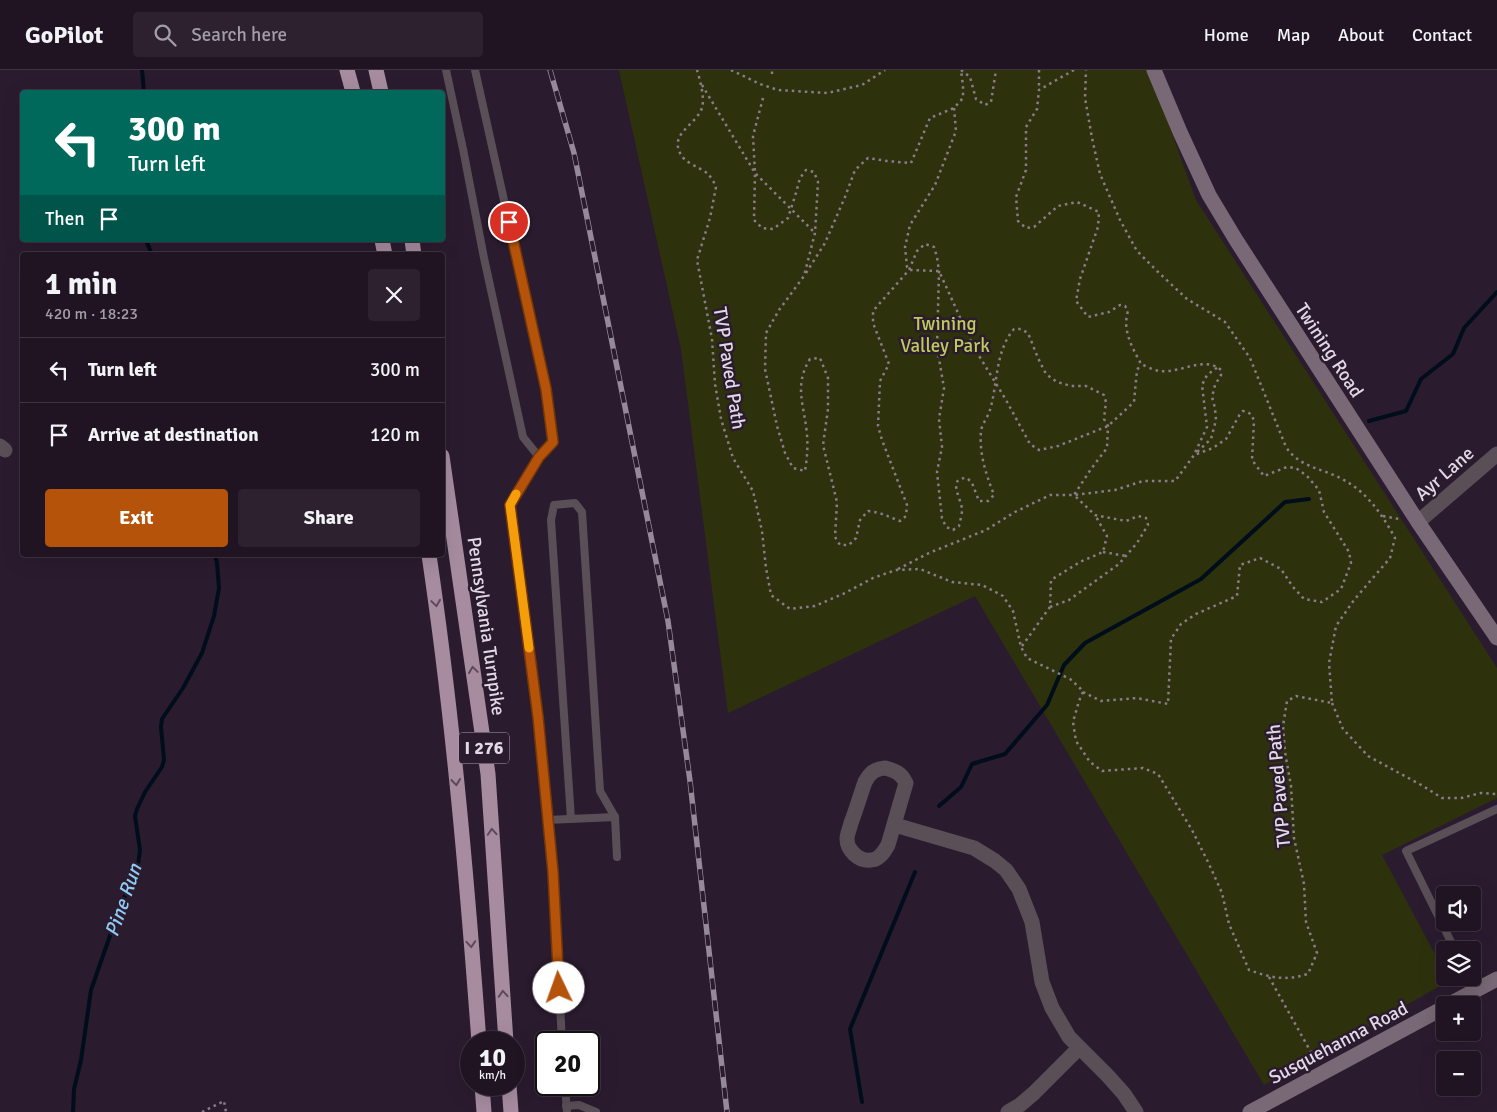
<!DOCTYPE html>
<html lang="en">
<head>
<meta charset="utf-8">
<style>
  body { margin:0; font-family:Signika,sans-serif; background:#2d2130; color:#f1f3f6; height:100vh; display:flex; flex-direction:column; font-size:19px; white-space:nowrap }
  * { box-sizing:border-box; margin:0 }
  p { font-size:16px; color:#a29ea6 }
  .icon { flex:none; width:28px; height:28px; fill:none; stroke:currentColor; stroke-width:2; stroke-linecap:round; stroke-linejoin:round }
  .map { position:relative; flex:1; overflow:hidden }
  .panel { position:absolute; left:20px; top:182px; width:425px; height:305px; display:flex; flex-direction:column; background:#201423; border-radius:5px; box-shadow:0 5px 20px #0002,0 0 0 1px #3d3341 }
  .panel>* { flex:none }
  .hud { position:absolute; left:20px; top:20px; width:425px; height:152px; border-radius:5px; box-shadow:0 5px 20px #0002,0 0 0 1px #3d3341; background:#00695c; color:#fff; overflow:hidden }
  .fabs { position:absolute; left:1436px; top:816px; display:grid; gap:10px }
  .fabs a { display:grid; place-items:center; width:45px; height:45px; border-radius:5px; background:#201423; box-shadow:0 5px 20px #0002,0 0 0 1px #3d3341; font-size:25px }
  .speed { position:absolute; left:460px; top:961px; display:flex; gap:10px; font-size:25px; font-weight:700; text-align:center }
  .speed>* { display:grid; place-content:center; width:65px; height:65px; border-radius:50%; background:#201423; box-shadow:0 5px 20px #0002,0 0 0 1px #3d3341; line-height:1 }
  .speed small { font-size:12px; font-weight:400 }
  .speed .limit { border:2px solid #111; border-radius:8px; background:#fff; color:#111 }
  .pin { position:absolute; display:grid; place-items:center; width:42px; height:42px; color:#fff; margin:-21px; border:2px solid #fff; border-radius:50%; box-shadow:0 1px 5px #0007 }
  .me { position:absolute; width:55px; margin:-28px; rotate:357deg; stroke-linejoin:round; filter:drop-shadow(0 0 4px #0008) }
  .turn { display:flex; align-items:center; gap:18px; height:105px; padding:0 25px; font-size:22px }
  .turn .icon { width:65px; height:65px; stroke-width:2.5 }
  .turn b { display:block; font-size:35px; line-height:42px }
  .then { display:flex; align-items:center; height:48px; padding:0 25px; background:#0003; gap:10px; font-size:19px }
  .round { display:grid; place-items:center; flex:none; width:52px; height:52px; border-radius:5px; background:#2d2130 }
  .summary { display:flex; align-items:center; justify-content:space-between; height:85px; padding:0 25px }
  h1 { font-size:30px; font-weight:800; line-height:38px }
  .primary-button { display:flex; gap:10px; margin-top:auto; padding:10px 25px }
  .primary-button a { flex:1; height:58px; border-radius:5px; background:#b45309; color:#fff; font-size:20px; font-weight:800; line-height:58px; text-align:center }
  .primary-button a+a { background:#2d2130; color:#f1f3f6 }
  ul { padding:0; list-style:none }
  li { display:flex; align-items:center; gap:15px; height:65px; padding:0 25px; border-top:1px solid #3d3341 }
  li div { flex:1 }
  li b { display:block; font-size:19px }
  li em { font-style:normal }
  header { display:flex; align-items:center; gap:30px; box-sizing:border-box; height:70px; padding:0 25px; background:#201423; border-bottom:1px solid #3d3341 }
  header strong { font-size:24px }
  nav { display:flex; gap:28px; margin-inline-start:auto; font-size:18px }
  .search { width:350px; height:45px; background:#2d2130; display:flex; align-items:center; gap:12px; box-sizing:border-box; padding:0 18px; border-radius:5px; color:#a29ea6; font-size:19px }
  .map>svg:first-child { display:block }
</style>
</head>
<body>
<header>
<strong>GoPilot</strong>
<div class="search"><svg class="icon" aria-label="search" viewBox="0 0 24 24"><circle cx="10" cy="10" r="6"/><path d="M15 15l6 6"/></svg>Search here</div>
<nav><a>Home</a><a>Map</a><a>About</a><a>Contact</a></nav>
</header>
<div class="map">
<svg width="1497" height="1042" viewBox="0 0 1497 1042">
  <rect width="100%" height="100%" fill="#2b1b2f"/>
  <!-- green -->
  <path fill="#2e320c" d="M619 0H1149L1196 130 1497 598V728L1382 785 1445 903V908H1447L1449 911 1264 1015 975 526 728 643 681 279Z"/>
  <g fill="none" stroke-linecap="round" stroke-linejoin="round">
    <!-- stream -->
    <g stroke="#000d1b" stroke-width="4">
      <path d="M142 0 144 22"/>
      <path d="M146 170 152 185"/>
      <path d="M1369 351 1406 341 1421 309 1453 284 1464 258 1497 222"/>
      <path d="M939 736 961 717 972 694 1005 684 1047 635 1064 595 1085 573 1201 509 1285 432 1309 429"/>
      <path d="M862 1032 850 959 915 802"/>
      <path d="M73 1042 74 1019 81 990 91 920 119 840 138 795 140 780 135 746 137 739 145 722 162 697 164 690 161 657 162 649 183 618 202 583 214 546 219 518 217 493 215 485"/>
    </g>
    <!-- path -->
    <g stroke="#897c8c" stroke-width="2.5" stroke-dasharray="2.5 4" stroke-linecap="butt">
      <path d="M697 0C700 10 705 28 702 38 696 55 670 63 680 83 684 93 700 97 708 104 711 107 714 112 716 117L710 148 697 190 712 269 715 314 721 349 733 388 753 421 762 461 766 498 771 525 790 539 815 536 845 523 873 508 896 500 920 499 952 512 982 515 1003 526 1013 541 1021 577 1027 588 1070 609 1079 617 1083 622"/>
      <path d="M731 0 760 14 778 20 827 23 862 15 885 0"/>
      <path d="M961 0 970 7 976 29 985 35 991 32 996 0"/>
      <path d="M1039 0V20"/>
      <path d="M1074 0 1039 20 1037 39 1026 57V100L1016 127 1018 151 1026 158 1034 157 1058 136 1077 132 1099 142 1098 157 1080 209 1076 231 1088 247 1109 242 1120 235 1125 236 1128 241C1122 260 1132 277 1141 294 1146 296 1153 300 1159 301 1180 304 1204 285 1221 300V305L1215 315 1212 327 1215 338 1216 350 1211 369 1195 384"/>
      <path d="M772 4V0"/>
      <path d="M702 15 755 103 815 163"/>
      <path d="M763 28 753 66 755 103 754 150 762 158 773 159 788 148 796 123 800 108 806 100 814 102 818 112 815 163 804 206 779 240 766 263 765 299 777 356 785 383 793 398 805 401C807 389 808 377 807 365 805 337 793 316 810 289L820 288 828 308V339L823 375 837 432 835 467 840 475H849L856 468 860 450 868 441C880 442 889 447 900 451L906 446 907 435 882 370 878 356 880 311 889 294 873 253V241L909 200 917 181 925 174 934 177 937 187 939 201 937 277 944 318 939 349 942 377 937 402 942 448 946 457 953 460 959 456C960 451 962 445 962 440 962 429 946 408 967 408L972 413 979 431H988L994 425C986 404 979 384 981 361 982 354 988 347 990 340 998 313 995 281 1014 259H1021L1028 263 1038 288 1046 304 1057 312 1071 316H1086L1104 325 1106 332 1104 349 1108 356 1107 378 1091 399 1074 425"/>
      <path d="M954 38 956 61 935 115 910 155 905 177 907 197 909 200 939 201 973 276 1006 330 1030 374 1039 380 1058 376 1108 356 1134 332 1137 300 1141 294"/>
      <path d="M806 203 825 173 845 127 855 100 868 88 887 91 911 93 930 48 954 38 963 28V16L961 0"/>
      <path d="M1383 446 1399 449"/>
      <path d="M1103 482 1126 486"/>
      <path d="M898 499 929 483 986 460 1015 442 1050 425H1074L1115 420 1143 411H1175L1194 385 1207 357 1202 315 1207 305 1218 297"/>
      <path d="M1050 537 1069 530 1119 494 1137 473 1148 455 1146 448 1138 446 1126 451 1095 445 1075 426"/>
      <path d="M1022 576 1050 537 1051 510 1080 492 1103 482 1107 466 1095 445"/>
      <path d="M1083 622 1079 631 1073 652 1076 671 1090 692 1102 701 1143 698 1158 704 1192 760 1209 794 1222 823 1229 854 1249 900C1272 908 1284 911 1308 904L1317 883 1306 852 1304 814 1294 768 1291 716 1285 682 1283 656 1287 631 1296 626 1332 633 1329 593 1336 556 1354 530 1390 488 1395 468C1382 444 1367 422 1342 409 1322 398 1300 398 1286 377L1250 288 1225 252 1187 229 1157 201 1137 181 1120 150 1100 104 1092 68 1085 28 1086 0"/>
      <path d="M1083 622 1101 631 1137 628 1168 634 1171 569 1181 554 1196 544 1237 526 1240 495 1260 488 1281 499 1293 517 1304 529 1322 532 1341 519 1351 493 1349 482 1324 442 1319 420 1307 406 1296 398 1287 397 1264 406 1252 390 1254 351C1252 345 1250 342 1243 341L1240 344 1226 369 1213 378 1194 385"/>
      <path d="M1332 633 1343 659 1368 686 1423 716 1442 728H1461L1481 723 1496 724 1497 725"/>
      <path d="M1269 907 1317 993"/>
      <path d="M202 1042 224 1031 226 1042"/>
    </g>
    <!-- lane -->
    <g stroke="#5a4f57" stroke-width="8">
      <path d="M446 0 463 79 484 188 523 367 539 387"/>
      <path d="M475 0 546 319 553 372 539 387 510 435 538 647 547 750"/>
      <path d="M571 749 551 450 554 435 575 433 582 442 600 721 615 747"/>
      <path d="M1455 880 1406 781 1497 739"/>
      <path d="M1468 908 1475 921"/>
      <path d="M562 972 553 802 547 750 615 747 617 787"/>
      <path d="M565 1015 567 1042"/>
      <path d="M566 1036 579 1035 596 1042"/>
    </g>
    <!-- street -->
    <g stroke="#5a4f57" stroke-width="15">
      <path d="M0 376 5 380"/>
      <path d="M1418 452 1497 384"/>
      <path d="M885 698C896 701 901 703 906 713L888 775C884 782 879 790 871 790 859 792 847 780 847 769 847 764 850 758 851 753 856 740 860 726 865 712 870 703 874 699 885 698Z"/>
      <path d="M895 755 974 778 995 791 1006 800 1019 819 1032 852 1042 912 1052 938 1069 967 1108 1006 1124 1024 1136 1042"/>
      <path d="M1008 1042 1020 1035 1034 1023 1079 978"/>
    </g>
    <!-- secondary -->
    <g stroke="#796875" stroke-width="15">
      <path d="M1154 0 1180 62 1209 125 1236 170 1418 452 1497 568"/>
      <path d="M1448 935 1497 909"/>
      <path d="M1250 1042 1445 937"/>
    </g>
    <!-- highway -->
    <g stroke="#a78ca0" stroke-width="15">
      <path d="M347 0 353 22"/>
      <path d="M376 0 381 22"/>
      <path d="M382 170 385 185"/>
      <path d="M412 170 414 185"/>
      <path d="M442 386 488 704 506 972"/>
      <path d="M429 485C453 647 467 810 479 972"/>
      <path d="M482 1015 484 1042"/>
      <path d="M509 1015 511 1042"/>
    </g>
    <!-- rail casing -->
    <g stroke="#968a9a" stroke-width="5.5">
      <path id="rail" d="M550 0 574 83 668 551 690 711 727 1042"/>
    </g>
    <!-- rail -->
    <use href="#rail" stroke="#2b1b2f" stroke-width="4" stroke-dasharray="11" stroke-linecap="butt"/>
  </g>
  <!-- one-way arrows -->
  <defs><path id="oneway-chevron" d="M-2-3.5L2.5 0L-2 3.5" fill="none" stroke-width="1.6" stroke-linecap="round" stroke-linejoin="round" transform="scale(1.25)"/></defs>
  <g stroke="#5d485c">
    <use href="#oneway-chevron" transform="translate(436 533) rotate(82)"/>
    <use href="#oneway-chevron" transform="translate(473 600) rotate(-98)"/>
    <use href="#oneway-chevron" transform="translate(456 712) rotate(84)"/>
    <use href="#oneway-chevron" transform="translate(492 762) rotate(-94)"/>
    <use href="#oneway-chevron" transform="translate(471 874) rotate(86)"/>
    <use href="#oneway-chevron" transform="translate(503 924) rotate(-94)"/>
  </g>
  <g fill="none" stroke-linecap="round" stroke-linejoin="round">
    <!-- route casing -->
    <g stroke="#753606" stroke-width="12">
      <path id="route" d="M509 152 546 319 553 372 539 387 510 435 538 647 553 802 559 918"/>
    </g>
    <!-- route -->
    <use href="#route" stroke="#b45309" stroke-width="9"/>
    <!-- slow -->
    <path stroke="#f59e0b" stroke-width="9" d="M516 424 510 435 529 578"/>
  </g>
  <g text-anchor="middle" stroke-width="5" stroke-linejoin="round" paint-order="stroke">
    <!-- shield labels -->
    <rect fill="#2b1b2f" stroke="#aca0af" stroke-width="1" x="459" y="662.5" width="50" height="31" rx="4"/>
    <g font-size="18" font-weight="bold" fill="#e3d9e6">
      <text x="484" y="684">I 276</text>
    </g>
    <!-- park labels -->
    <g font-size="19" fill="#becb5a" stroke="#2b1b2f">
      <text x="945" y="260">Twining<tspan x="945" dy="22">Valley Park</tspan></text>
    </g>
    <!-- street labels -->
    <g font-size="19" fill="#e3d9e6" stroke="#2b1b2f">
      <text transform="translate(1330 280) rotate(57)" y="7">Twining Road</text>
      <text transform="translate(730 298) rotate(81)" y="7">TVP Paved Path</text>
      <text transform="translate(1444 403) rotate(-41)" y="7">Ayr Lane</text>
      <text transform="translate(487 556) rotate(82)" y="7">Pennsylvania Turnpike</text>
      <text transform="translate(1278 716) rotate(-95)" y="7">TVP Paved Path</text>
      <text transform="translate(1338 972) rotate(-28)" y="7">Susquehanna Road</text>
    </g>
    <!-- water labels -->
    <g font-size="20" font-style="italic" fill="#8fccf3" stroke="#2b1b2f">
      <text transform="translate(123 830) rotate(-71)" y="7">Pine Run</text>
    </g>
  </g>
</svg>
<div class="fabs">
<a><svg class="icon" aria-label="sound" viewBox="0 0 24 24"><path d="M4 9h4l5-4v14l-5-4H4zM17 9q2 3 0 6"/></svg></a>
<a><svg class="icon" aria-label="layers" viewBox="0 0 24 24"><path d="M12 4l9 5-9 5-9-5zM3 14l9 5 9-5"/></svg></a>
<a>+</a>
<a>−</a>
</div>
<div class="speed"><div>10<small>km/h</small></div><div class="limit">20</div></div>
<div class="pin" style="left:509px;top:152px;background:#d93025"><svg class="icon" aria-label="arrive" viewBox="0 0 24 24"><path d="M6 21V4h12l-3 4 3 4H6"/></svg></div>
<svg class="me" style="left:559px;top:918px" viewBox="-20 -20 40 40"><circle r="19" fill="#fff"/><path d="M0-13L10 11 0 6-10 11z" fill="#b45309"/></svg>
<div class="hud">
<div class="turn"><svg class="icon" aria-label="left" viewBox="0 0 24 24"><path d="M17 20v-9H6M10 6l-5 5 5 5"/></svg><div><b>300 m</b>Turn left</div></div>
<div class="then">Then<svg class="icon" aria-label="arrive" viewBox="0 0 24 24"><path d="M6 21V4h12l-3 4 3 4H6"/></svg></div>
</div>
<section class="panel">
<div class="summary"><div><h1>1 min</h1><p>420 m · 18:23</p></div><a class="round"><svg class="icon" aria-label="close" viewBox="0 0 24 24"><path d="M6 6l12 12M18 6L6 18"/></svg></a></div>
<ul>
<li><svg class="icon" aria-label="left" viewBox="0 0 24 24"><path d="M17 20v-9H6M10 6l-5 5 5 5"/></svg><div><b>Turn left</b></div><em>300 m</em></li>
<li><svg class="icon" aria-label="arrive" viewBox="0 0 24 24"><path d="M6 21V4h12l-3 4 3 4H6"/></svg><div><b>Arrive at destination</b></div><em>120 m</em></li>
</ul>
<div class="primary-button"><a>Exit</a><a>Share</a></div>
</section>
</div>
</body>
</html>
